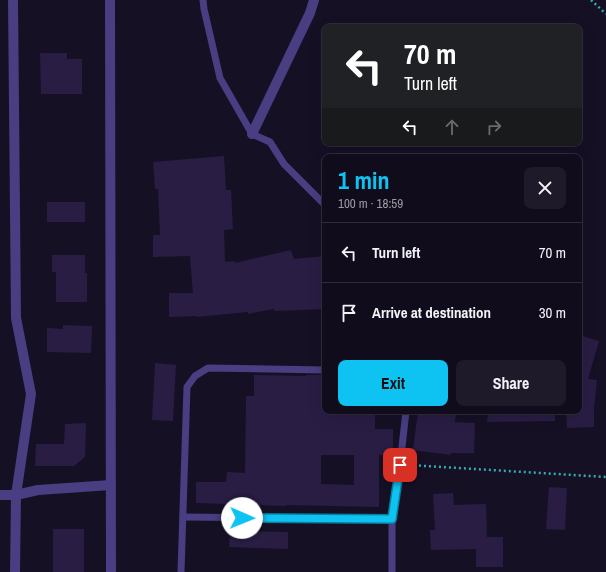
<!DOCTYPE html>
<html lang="en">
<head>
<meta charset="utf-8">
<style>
  body { margin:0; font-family:"Archivo Narrow",sans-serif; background:#1e1a29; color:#f1f3f6; height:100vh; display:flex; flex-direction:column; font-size:15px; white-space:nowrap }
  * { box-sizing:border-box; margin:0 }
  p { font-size:13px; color:#9c9ba3 }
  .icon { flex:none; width:22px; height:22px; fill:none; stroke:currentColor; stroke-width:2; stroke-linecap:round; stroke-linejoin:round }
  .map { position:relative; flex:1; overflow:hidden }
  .drawer { position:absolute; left:322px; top:154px; width:260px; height:260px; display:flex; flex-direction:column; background:#100c1c; border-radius:8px; box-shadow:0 4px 16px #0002,0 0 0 1px #302c3b }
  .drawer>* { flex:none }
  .guide { position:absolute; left:322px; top:24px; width:260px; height:122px; border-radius:8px; box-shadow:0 4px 16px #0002,0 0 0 1px #302c3b; background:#202124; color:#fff; overflow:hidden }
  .pin { position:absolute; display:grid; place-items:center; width:34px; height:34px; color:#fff; margin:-17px; border-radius:8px; box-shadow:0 2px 6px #0006 }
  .me { position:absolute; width:44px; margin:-22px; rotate:91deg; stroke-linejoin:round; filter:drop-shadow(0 0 3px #0008) }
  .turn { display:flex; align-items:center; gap:14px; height:84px; padding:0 16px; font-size:18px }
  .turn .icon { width:52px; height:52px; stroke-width:2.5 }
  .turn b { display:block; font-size:28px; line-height:34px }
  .lanes { display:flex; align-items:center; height:38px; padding:0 16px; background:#0003; justify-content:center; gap:20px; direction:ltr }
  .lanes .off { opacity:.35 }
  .round { display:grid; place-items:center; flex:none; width:42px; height:42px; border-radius:8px; background:#1e1a29 }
  .overview { display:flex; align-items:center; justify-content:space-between; height:68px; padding:0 16px }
  h1 { font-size:24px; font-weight:700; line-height:30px; color:#0ec2f1 }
  .action { display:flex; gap:8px; margin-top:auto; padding:8px 16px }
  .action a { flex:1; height:46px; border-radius:8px; background:#0ec2f1; color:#111; font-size:16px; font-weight:700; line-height:46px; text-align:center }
  .action a+a { background:#1e1a29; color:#f1f3f6 }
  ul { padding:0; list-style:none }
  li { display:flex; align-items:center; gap:12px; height:60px; padding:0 16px; border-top:1px solid #302c3b }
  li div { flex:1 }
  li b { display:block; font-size:15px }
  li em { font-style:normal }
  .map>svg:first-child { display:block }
</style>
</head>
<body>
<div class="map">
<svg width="606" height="572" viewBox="0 0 606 572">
  <rect width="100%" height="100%" fill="#161025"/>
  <!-- building -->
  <g fill="#291d44" fill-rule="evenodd">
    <path d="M40 53H67V59H82V94H41Z"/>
    <path d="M224 156 226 190H231L233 229 224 230 225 262 235 261V263L291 250 294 259 325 256V309L274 311V309L248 314V312L196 317V316L169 317V293H193L190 256 153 257V235H160L158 189H155L153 162Z"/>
    <rect x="47" y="202" width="38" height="20"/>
    <path d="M52 255H85V273H87V302H56V272H52Z"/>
    <path d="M63 325 92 326 91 353 47 352V328L63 329Z"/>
    <path d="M579 335 599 341 588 379 597 380 594 409V427L567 428 566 411H579Z"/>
    <path d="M155 363 176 365 173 421 152 420Z"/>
    <path d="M254 375 306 376V375H325V411H375V429H393V455H379V507L286 505V506L196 503V482H226L227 472 245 473 246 396H254ZM321 455H354V485L321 484Z"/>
    <path d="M418 411H456L455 422 475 423 474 453H451V455L413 450Z"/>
    <path d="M488 411H555V421L487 422Z"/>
    <path d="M86 423 85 457 74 466H35L36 444H64L65 424Z"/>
    <path d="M549 487 567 488 565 530 546 529Z"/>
    <path d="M453 493 454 505 486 504 487 537H503V567H476V549L431 550 430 530H435L433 494Z"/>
    <rect x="53" y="529" width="31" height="43"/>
    <path d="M230 531 288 532V549L229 547Z"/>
  </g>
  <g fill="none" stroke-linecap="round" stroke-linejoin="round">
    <!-- path -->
    <g stroke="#36abb0" stroke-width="2.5" stroke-dasharray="2 3" stroke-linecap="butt">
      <path d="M591 0 606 14"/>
      <path d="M409 465 606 477"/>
    </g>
    <!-- service -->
    <g stroke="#483e81" stroke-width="7">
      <path d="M203 0 204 9 220 78 252 134 270 142 284 164 325 205"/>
      <path d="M183 517 392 519"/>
      <path d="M181 572 187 387 195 376 208 368 325 370"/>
      <path d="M392 572V519L400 465 406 411"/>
    </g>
    <!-- minor -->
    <g stroke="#483e81" stroke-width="10">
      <path d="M13 0 16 318 31 394 16 495 15 572"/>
      <path d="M110 0 111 572"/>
      <path d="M252 134 310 13 314 0"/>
      <path d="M0 495H16L38 490 111 485"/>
    </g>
  </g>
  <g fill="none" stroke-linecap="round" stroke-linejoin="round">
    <!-- route casing -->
    <g stroke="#097e9d" stroke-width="10">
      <path id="route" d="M242 518 392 519 400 465"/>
    </g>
    <!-- route -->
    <use href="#route" stroke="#0ec2f1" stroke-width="7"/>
  </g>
</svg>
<div class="pin" style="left:400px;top:465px;background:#d93025"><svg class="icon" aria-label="arrive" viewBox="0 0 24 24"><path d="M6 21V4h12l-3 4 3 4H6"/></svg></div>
<svg class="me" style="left:242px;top:518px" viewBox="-20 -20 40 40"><circle r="19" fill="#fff"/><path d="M0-13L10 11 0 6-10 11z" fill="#0ec2f1"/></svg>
<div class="guide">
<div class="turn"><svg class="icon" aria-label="left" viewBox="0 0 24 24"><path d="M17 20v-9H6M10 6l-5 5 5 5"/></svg><div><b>70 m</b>Turn left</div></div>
<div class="lanes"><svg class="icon" aria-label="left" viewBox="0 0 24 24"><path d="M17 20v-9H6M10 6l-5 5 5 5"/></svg><svg class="icon off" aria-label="ahead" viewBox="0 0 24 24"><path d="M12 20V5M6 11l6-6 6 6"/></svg><svg class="icon off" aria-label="right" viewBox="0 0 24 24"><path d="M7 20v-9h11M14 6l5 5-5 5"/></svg></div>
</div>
<section class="drawer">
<div class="overview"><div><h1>1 min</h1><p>100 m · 18:59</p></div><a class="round"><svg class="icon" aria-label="close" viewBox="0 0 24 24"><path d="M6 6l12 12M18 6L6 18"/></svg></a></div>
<ul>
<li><svg class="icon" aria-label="left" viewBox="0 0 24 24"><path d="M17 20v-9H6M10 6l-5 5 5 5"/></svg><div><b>Turn left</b></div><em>70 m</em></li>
<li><svg class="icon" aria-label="arrive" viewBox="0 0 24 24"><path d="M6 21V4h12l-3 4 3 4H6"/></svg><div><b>Arrive at destination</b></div><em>30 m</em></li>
</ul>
<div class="action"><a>Exit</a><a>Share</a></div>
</section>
</div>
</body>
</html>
